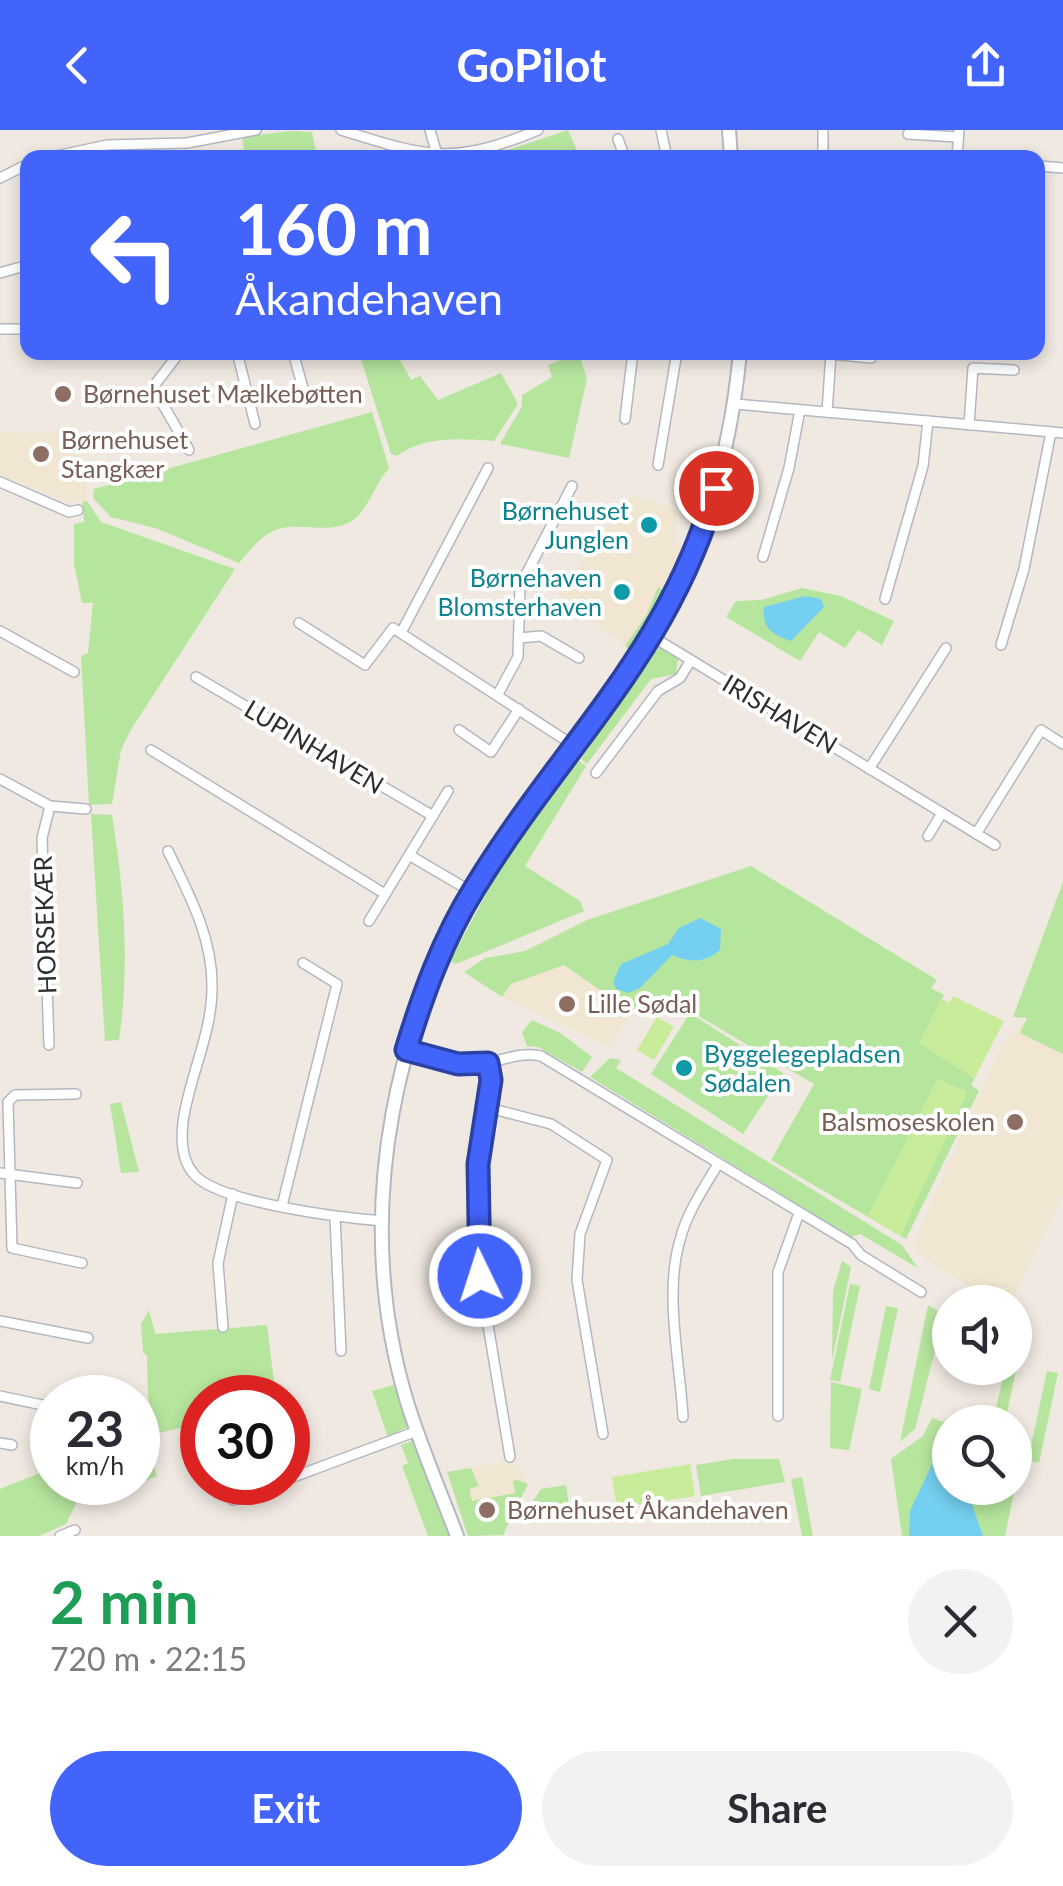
<!DOCTYPE html>
<html lang="en">
<head>
<meta charset="utf-8">
<style>
  body { margin:0; font-family:Lato,sans-serif; background:#f2f2f3; color:#2b2b33; height:100vh; display:flex; flex-direction:column; font-size:38px; white-space:nowrap }
  * { box-sizing:border-box; margin:0 }
  p { font-size:32px; color:#7c7c81 }
  .icon { flex:none; width:55px; height:55px; fill:none; stroke:currentColor; stroke-width:2; stroke-linecap:round; stroke-linejoin:round }
  .map { position:relative; height:1406px; overflow:hidden }
  .drawer { display:flex; flex-direction:column; background:#fff; flex:1 }
  .drawer>* { flex:none }
  .banner { position:absolute; left:20px; top:20px; width:1025px; height:210px; border-radius:20px; box-shadow:0 5px 15px #0003; background:#4264fb; color:#fff; overflow:hidden }
  .fabs { position:absolute; left:932px; top:1155px; display:grid; gap:20px }
  .fabs a { display:grid; place-items:center; width:100px; height:100px; border-radius:50%; background:#fff; box-shadow:0 5px 15px #0003; font-size:50px }
  .speed { position:absolute; left:30px; top:1245px; display:flex; gap:20px; font-size:50px; font-weight:700; text-align:center }
  .speed>* { display:grid; place-content:center; width:130px; height:130px; border-radius:50%; background:#fff; box-shadow:0 5px 15px #0003; line-height:1 }
  .speed small { font-size:25px; font-weight:400 }
  .speed .limit { border:15px solid #d22; background:#fff; color:#111 }
  .pin { position:absolute; display:grid; place-items:center; width:85px; height:85px; color:#fff; margin:-42px; border:5px solid #fff; border-radius:50%; box-shadow:0 2px 10px #0007 }
  .me { position:absolute; width:110px; margin:-55px; rotate:356deg; stroke-linejoin:round; filter:drop-shadow(0 0 8px #0008) }
  .turn { display:flex; align-items:center; gap:35px; height:210px; padding:0 50px; font-size:45px }
  .turn .icon { width:130px; height:130px; stroke-width:2.5 }
  .turn b { display:block; font-size:70px; line-height:85px }
  .round { display:grid; place-items:center; flex:none; width:105px; height:105px; border-radius:52px; background:#f2f2f3 }
  .head { display:flex; align-items:center; justify-content:space-between; height:170px; padding:0 50px }
  h1 { font-size:60px; font-weight:700; line-height:75px; color:#1e9e55 }
  .primary-button { display:flex; gap:20px; margin-top:auto; padding:20px 50px }
  .primary-button a { flex:1; height:115px; border-radius:60px; background:#4264fb; color:#fff; font-size:40px; font-weight:700; line-height:115px; text-align:center }
  .primary-button a+a { background:#f2f2f3; color:#2b2b33 }
  header { display:flex; justify-content:space-between; align-items:center; height:130px; padding:0 50px; background:#4264fb; color:#fff; font-size:45px; font-weight:700 }
  .map>svg:first-child { display:block }
</style>
</head>
<body>
<header><svg class="icon" aria-label="back" viewBox="0 0 24 24"><path d="M15 5l-7 7 7 7"/></svg>GoPilot<svg class="icon" aria-label="share" viewBox="0 0 24 24"><path d="M12 15V3M7 8l5-5 5 5M5 13v7h14v-7"/></svg></header>
<div class="map">
<svg width="1063" height="1406" viewBox="0 0 1063 1406">
  <rect width="100%" height="100%" fill="#efe9e1"/>
  <!-- education -->
  <g fill="#f0e6d1">
    <path d="M0 302 81 303 87 371 67 372 0 345Z"/>
    <path d="M632 365 676 379V414L682 418 666 461 658 457 647 484 625 516 558 464Z"/>
    <path d="M564 835 630 881 611 917 502 868 511 854Z"/>
    <path d="M1028 888 1063 890V1066L1011 1172H993L917 1123 914 1112 1000 918Z"/>
    <path d="M515 1330 528 1352 503 1405 468 1406 447 1342Z"/>
  </g>
  <!-- green -->
  <g fill="#b6e59e">
    <path d="M568 0 580 27H542L546 21 543 20 539 27H513L508 20Z"/>
    <path d="M289 1 312 2 317 27H245L242 7Z"/>
    <path d="M359 223H406L399 228 411 250 420 246 438 270 501 243 518 274 494 311C460 309 426 305 397 326L391 324Z"/>
    <path d="M579 223 587 249 569 328 500 314 522 276V265L552 247 548 235Z"/>
    <path d="M372 282 389 338C375 353 369 379 353 390 331 405 305 393 282 398 263 402 251 419 239 433L158 399 111 387 93 368 94 359Z"/>
    <path d="M87 371 101 392 235 439 130 601 121 620 112 674 89 675 81 526 88 523 93 473H82L74 434V394L84 392 82 372Z"/>
    <path d="M658 457 668 463 634 523 625 516 647 484Z"/>
    <path d="M802 458 841 466 894 491 882 515 858 500 845 518 819 502 800 531 726 487 736 471 761 470Z"/>
    <path d="M659 517 678 528 676 544 651 549 587 634 581 629Z"/>
    <path d="M579 631 586 636 525 736 580 771 584 781 456 834 450 831 504 731Z"/>
    <path d="M91 684 112 685C124 760 130 835 119 910L105 911Z"/>
    <path d="M751 736 937 850 931 858 944 865 920 913 975 948 971 955 979 961 906 1109 900 1106 966 962 938 949 868 1087 771 1030 814 954 690 881 684 885 662 880 630 881 564 835 511 854 502 867 464 842 485 828 525 821 587 790Z"/>
    <path d="M1063 752V924L1020 903 1027 888 1013 887Z"/>
    <path d="M690 883 783 943 743 1004 651 944Z"/>
    <path d="M532 890 562 904 592 927 582 942 538 917 527 916 522 902Z"/>
    <path d="M610 928 621 930 616 938 902 1115 918 1138 860 1104 851 1107 590 947Z"/>
    <path d="M121 972 139 1042 121 1043 110 974Z"/>
    <path d="M842 1131 851 1137 832 1231 833 1161Z"/>
    <path d="M850 1154 860 1156 840 1252 830 1250Z"/>
    <path d="M928 1175 944 1185 915 1299 900 1312Z"/>
    <path d="M886 1176 898 1178 880 1262 869 1259Z"/>
    <path d="M149 1180 155 1204 267 1195 276 1267 202 1268V1293L159 1303 148 1268 147 1226 143 1222 141 1194Z"/>
    <path d="M1015 1220 1020 1221 1005 1292H993L1005 1238H1015Z"/>
    <path d="M1047 1241 1058 1243 1039 1333 1028 1330Z"/>
    <path d="M831 1252 862 1259 849 1320 830 1318Z"/>
    <path d="M397 1254 409 1296 388 1307 372 1261Z"/>
    <path d="M138 1286 157 1346 89 1374 79 1353 138 1352Z"/>
    <path d="M932 1288 950 1294V1358H1015L1017 1348 1005 1406H902L891 1329 923 1306Z"/>
    <path d="M414 1310 450 1406H428L402 1336 408 1333 401 1315Z"/>
    <path d="M734 1329H779L785 1352 701 1366 696 1335Z"/>
    <path d="M52 1338V1352L73 1353 78 1369 66 1394 39 1406H0V1359Z"/>
    <path d="M471 1338 479 1356 469 1359 472 1371 515 1363 513 1351 517 1350 528 1354 503 1405 468 1406 447 1342Z"/>
    <path d="M802 1347 813 1406H802L791 1349Z"/>
    <path d="M566 1355 569 1376 526 1382 541 1359Z"/>
  </g>
  <!-- pitch -->
  <g fill="#c9ec9a">
    <path d="M953 866 1004 891 975 948 920 913 942 869 949 873Z"/>
    <path d="M657 887 674 897 654 930 637 920Z"/>
    <path d="M938 949 967 963 900 1106 868 1087Z"/>
    <path d="M690 1334 695 1366 617 1378 612 1347Z"/>
  </g>
  <!-- water -->
  <g fill="#75cff0">
    <path d="M805 466 821 469 824 477 791 511C771 504 762 498 764 477Z"/>
    <path d="M700 788 721 799 720 820C706 833 689 833 672 825L640 858 628 863 616 859 613 852 621 834 668 814 679 798Z"/>
    <path d="M943 1311 950 1332V1358H966L983 1406H909L910 1381Z"/>
  </g>
  <g fill="none" stroke-linecap="round" stroke-linejoin="round">
    <!-- street casing -->
    <g stroke="#b4b7c1" stroke-width="12">
      <g id="street">
        <path d="M341 0C428 27 451 36 538 0"/>
        <path d="M430 0 438 28"/>
        <path d="M661 0 667 28"/>
        <path d="M823 0V28"/>
        <path d="M908 4 958 7"/>
        <path d="M618 9 625 28"/>
        <path d="M47 28 107 15 187 13 256 0"/>
        <path d="M957 28 959 0"/>
        <path d="M1039 36 1063 38"/>
        <path d="M0 48 28 34"/>
        <path d="M0 143 28 135"/>
        <path d="M0 199H28"/>
        <path d="M180 222 153 257 189 320"/>
        <path d="M237 222 255 294"/>
        <path d="M293 222 306 269"/>
        <path d="M735 274 1063 303"/>
        <path d="M827 282 831 224 871 228"/>
        <path d="M625 289 633 222"/>
        <path d="M969 295 973 238 1014 240"/>
        <path d="M658 335 677 222"/>
        <path d="M0 352 69 382 78 380"/>
        <path d="M763 427 789 338 800 280"/>
        <path d="M885 469 923 336 928 291"/>
        <path d="M299 493 365 535 393 498 576 617"/>
        <path d="M0 501 74 542"/>
        <path d="M402 501 488 338"/>
        <path d="M653 507 995 715"/>
        <path d="M519 508 541 506 579 528"/>
        <path d="M1001 515 1024 439 1051 302"/>
        <path d="M196 547 433 686"/>
        <path d="M498 564 518 527 520 456 572 356"/>
        <path d="M459 600 491 622 519 579"/>
        <path d="M151 620 385 764"/>
        <path d="M869 639 946 518"/>
        <path d="M596 643 658 561 680 548 691 530"/>
        <path d="M0 649 50 676 86 679"/>
        <path d="M976 704 1041 600 1063 614"/>
        <path d="M928 706 942 683"/>
        <path d="M168 721C189 764 213 808 212 858 212 904 189 947 183 992 181 1009 182 1030 193 1043 215 1073 345 1088 383 1091"/>
        <path d="M409 725 472 762"/>
        <path d="M369 791 448 661"/>
        <path d="M49 915 42 708 50 676"/>
        <path d="M406 920C429 926 453 935 478 934 502 932 517 921 541 926L852 1114 861 1125 921 1162"/>
        <path d="M488 933 491 951 478 1034V1135L510 1327"/>
        <path d="M76 964 15 965 8 972 12 1118 82 1133"/>
        <path d="M485 977 551 994 607 1030 580 1104 577 1150 603 1304"/>
        <path d="M0 1043 77 1053"/>
        <path d="M282 1076 337 854 303 833"/>
        <path d="M335 1087 341 1221"/>
        <path d="M0 1191 88 1208"/>
        <path d="M223 1197 218 1133 233 1064"/>
        <path d="M0 1266 52 1277"/>
        <path d="M778 1286V1142L799 1083"/>
        <path d="M683 1287C680 1232 664 1163 680 1110 687 1082 704 1058 718 1034"/>
        <path d="M0 1313 12 1315"/>
        <path d="M288 1349 417 1301"/>
        <path d="M233 1370 279 1352"/>
        <path d="M60 1406 75 1400"/>
      </g>
    </g>
    <!-- secondary casing -->
    <g stroke="#b4b7c1" stroke-width="16">
      <g id="secondary">
        <path d="M729 0 731 28"/>
        <path d="M457 1406C440 1361 421 1317 407 1272 350 1082 394 878 501 717 539 660 585 609 623 553 692 454 729 342 740 222"/>
      </g>
    </g>
    <!-- street -->
    <use href="#street" stroke="#fff" stroke-width="9"/>
    <!-- secondary -->
    <use href="#secondary" stroke="#fff" stroke-width="12"/>
  </g>
  <g fill="none" stroke-linecap="round" stroke-linejoin="round">
    <!-- route casing -->
    <g stroke="#2b41a3" stroke-width="25">
      <path id="route" d="M480 1146 478 1034 491 950 488 933 458 934 406 920C423 864 443 809 474 759 560 617 668 526 716 358"/>
    </g>
    <!-- route -->
    <use href="#route" stroke="#4264fb" stroke-width="18"/>
  </g>
  <!-- markers -->
  <g fill="#8d6e63" stroke="#fff" stroke-width="4">
    <circle cx="63" cy="264" r="10"/>
    <circle cx="41" cy="324" r="10"/>
    <circle cx="567" cy="874" r="10"/>
    <circle cx="1015" cy="992" r="10"/>
    <circle cx="487" cy="1380" r="10"/>
  </g>
  <g fill="#0f9aa8" stroke="#fff" stroke-width="4">
    <circle cx="649" cy="395" r="10"/>
    <circle cx="622" cy="462" r="10"/>
    <circle cx="684" cy="938" r="10"/>
  </g>
  <g text-anchor="middle" stroke-width="8" stroke-linejoin="round" paint-order="stroke">
    <!-- education labels -->
    <g font-size="25" fill="#785e54" stroke="#fff" text-anchor="start">
      <text x="83" y="273">Børnehuset Mælkebøtten</text>
      <text x="61" y="319">Børnehuset<tspan x="61" dy="29">Stangkær</tspan></text>
      <text x="587" y="883">Lille Sødal</text>
      <text x="995" y="1001" text-anchor="end">Balsmoseskolen</text>
      <text x="507" y="1389">Børnehuset Åkandehaven</text>
    </g>
    <!-- culture labels -->
    <g font-size="25" fill="#0d838f" stroke="#fff" text-anchor="end">
      <text x="629" y="390">Børnehuset<tspan x="629" dy="29">Junglen</tspan></text>
      <text x="602" y="457">Børnehaven<tspan x="602" dy="29">Blomsterhaven</tspan></text>
      <text x="704" y="933" text-anchor="start">Byggelegepladsen<tspan x="704" dy="29">Sødalen</tspan></text>
    </g>
    <!-- street labels -->
    <g font-size="25" fill="#2e2e2e" stroke="#fff">
      <text transform="translate(780 584) rotate(31)" y="9">IRISHAVEN</text>
      <text transform="translate(314 617) rotate(31)" y="9">LUPINHAVEN</text>
      <text transform="translate(45 795) rotate(-92)" y="9">HORSEKÆR</text>
    </g>
  </g>
</svg>
<div class="fabs">
<a><svg class="icon" aria-label="sound" viewBox="0 0 24 24"><path d="M4 9h4l5-4v14l-5-4H4zM17 9q2 3 0 6"/></svg></a>
<a><svg class="icon" aria-label="search" viewBox="0 0 24 24"><circle cx="10" cy="10" r="6"/><path d="M15 15l6 6"/></svg></a>
</div>
<div class="speed"><div>23<small>km/h</small></div><div class="limit">30</div></div>
<div class="pin" style="left:716px;top:358px;background:#d93025"><svg class="icon" aria-label="arrive" viewBox="0 0 24 24"><path d="M6 21V4h12l-3 4 3 4H6"/></svg></div>
<svg class="me" style="left:480px;top:1146px" viewBox="-20 -20 40 40"><circle r="17" fill="#4264fb" stroke="#fff" stroke-width="3"/><path d="M0-11L8 9 0 5-8 9z" fill="#fff"/></svg>
<div class="banner">
<div class="turn"><svg class="icon" aria-label="left" viewBox="0 0 24 24"><path d="M17 20v-9H6M10 6l-5 5 5 5"/></svg><div><b>160 m</b>Åkandehaven</div></div>
</div>
</div>
<section class="drawer">
<div class="head"><div><h1>2 min</h1><p>720 m · 22:15</p></div><a class="round"><svg class="icon" aria-label="close" viewBox="0 0 24 24"><path d="M6 6l12 12M18 6L6 18"/></svg></a></div>
<div class="primary-button"><a>Exit</a><a>Share</a></div>
</section>
</body>
</html>
